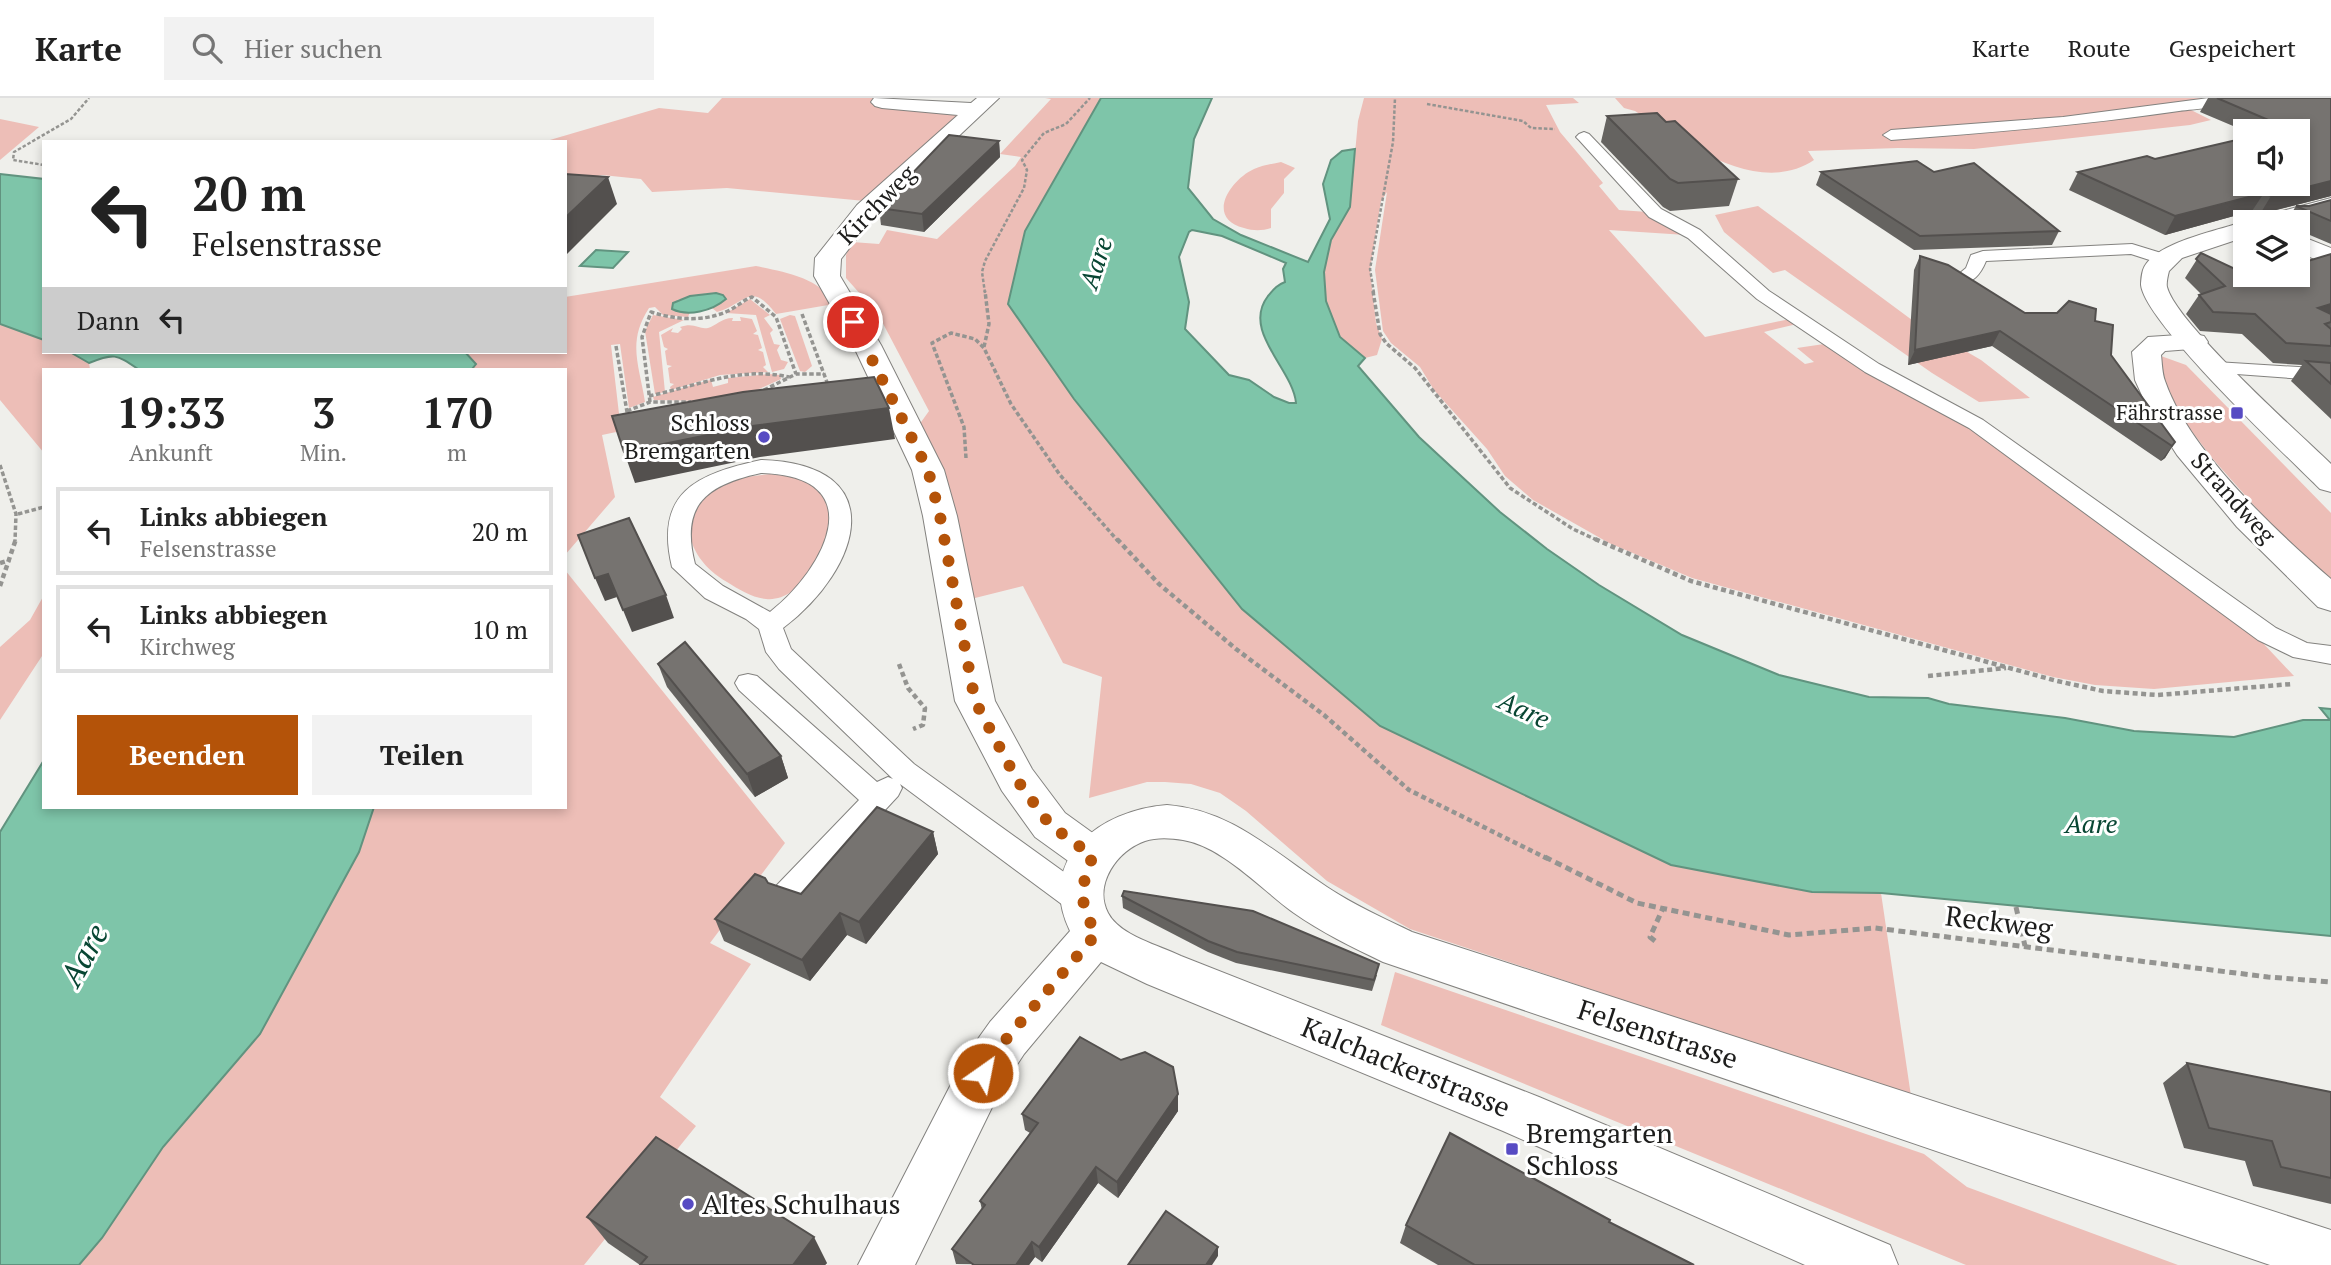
<!DOCTYPE html>
<html lang="de">
<head>
<meta charset="utf-8">
<style>
  body { margin:0; font-family:"PT Serif",serif; background:#f2f2f2; color:#222; height:100vh; display:flex; flex-direction:column; font-size:26px; white-space:nowrap }
  * { box-sizing:border-box; margin:0 }
  p { font-size:23px; color:#767676 }
  .icon { flex:none; width:38px; height:38px; fill:none; stroke:currentColor; stroke-width:2; stroke-linecap:round; stroke-linejoin:round }
  .map { position:relative; flex:1; overflow:hidden }
  .panel { position:absolute; left:42px; top:270px; width:525px; height:441px; display:flex; flex-direction:column; background:#fff; border-radius:0px; box-shadow:0 4px 10px #0003 }
  .panel>* { flex:none }
  .guide { position:absolute; left:42px; top:42px; width:525px; height:214px; border-radius:0px; box-shadow:0 4px 10px #0003; background:#fff; color:#222; overflow:hidden }
  .buttons { position:absolute; left:2233px; top:21px; display:grid; gap:14px }
  .buttons a { display:grid; place-items:center; width:77px; height:77px; border-radius:0px; background:#fff; box-shadow:0 4px 10px #0003; font-size:35px }
  .pin { position:absolute; display:grid; place-items:center; width:60px; height:60px; color:#fff; margin:-30px; border:4px solid #fff; border-radius:50%; box-shadow:0 2px 7px #0007 }
  .me { position:absolute; width:77px; margin:-38px; rotate:33deg; stroke-linejoin:round; filter:drop-shadow(0 0 5px #0008) }
  .turn { display:flex; align-items:center; gap:24px; height:147px; padding:0 35px; font-size:32px }
  .turn .icon { width:91px; height:91px; stroke-width:2.5 }
  .turn b { display:block; font-size:49px; line-height:60px }
  .then { display:flex; align-items:center; height:66px; padding:0 35px; background:#0003; gap:14px; font-size:26px }
  .eta { display:flex; justify-content:space-evenly; align-items:center; height:119px; text-align:center }
  .eta b { font-size:42px; font-weight:800; line-height:49px }
  .action { display:flex; gap:14px; margin-top:auto; padding:14px 35px }
  .action a { flex:1; height:80px; border-radius:0px; background:#b45309; color:#fff; font-size:28px; font-weight:800; line-height:80px; text-align:center }
  .action a+a { background:#f2f2f2; color:#222 }
  ul { padding:0; list-style:none }
  li { display:flex; align-items:center; gap:21px; height:88px; margin:0 14px 10px; padding:0 21px; border:4px solid #e0e0e0; border-radius:0px }
  li div { flex:1 }
  li b { display:block; font-size:26px }
  li em { font-style:normal }
  header { display:flex; align-items:center; gap:42px; box-sizing:border-box; height:98px; padding:0 35px; background:#fff; border-bottom:2px solid #e0e0e0 }
  header strong { font-size:33px }
  nav { display:flex; gap:38px; margin-inline-start:auto; font-size:24px }
  .search { width:490px; height:63px; background:#f2f2f2; display:flex; align-items:center; gap:18px; box-sizing:border-box; padding:0 24px; border-radius:0px; color:#767676; font-size:26px }
  .map>svg:first-child { display:block }
</style>
</head>
<body>
<header>
<strong>Karte</strong>
<div class="search"><svg class="icon" aria-label="search" viewBox="0 0 24 24"><circle cx="10" cy="10" r="6"/><path d="M15 15l6 6"/></svg>Hier suchen</div>
<nav><a>Karte</a><a>Route</a><a>Gespeichert</a></nav>
</header>
<div class="map">
<svg width="2331" height="1167" viewBox="0 0 2331 1167">
  <rect width="100%" height="100%" fill="#efefeb"/>
  <!-- green -->
  <g fill="#edbeb7">
    <path d="M722 0H881L874 8 963 14 865 103 727 90 652 94 641 81 602 77 565 86V44H543L659 10 708 15Z"/>
    <path d="M1045 0H1101L1064 67 1008 206 1074 301 1242 511 1812 794 1881 795 1911 998 1410 831 1327 783 1246 713 1220 695 1191 686 1165 684H1147L1089 700 1102 579 1063 565 1023 488 967 502 919 327 929 313 878 216 846 180V157L852 144 879 146 887 132 937 141 1015 68 1021 59 1000 56 1051 1Z"/>
    <path d="M1364 0H1573L1579 5 1546 7 1560 34 1603 85 1599 88 1619 112 1648 114 1686 137 1609 132 1705 239 1790 221 1797 226 1764 234 1805 266 1814 264 1797 250 1824 246 1885 286 1920 300 1971 329 2261 543 2294 578 2154 591 2095 587 2053 579 1692 480 1609 445 1533 402 1505 378 1487 351 1434 292 1420 269 1391 245 1383 233 1375 172 1387 94 1381 103 1370 172 1376 225 1382 241 1377 257 1365 260 1340 239 1326 203 1324 174 1331 142 1350 109 1358 23Z"/>
    <path d="M1615 0H2246L2191 12 2211 22 2190 27 1974 51 1898 50 1808 53 1814 62C1757 100 1682 43 1635 13L1624 10Z"/>
    <path d="M0 21 39 29 0 62Z"/>
    <path d="M1281 64 1295 70 1284 81V95L1271 111V130C1262 133 1253 133 1244 130 1205 120 1230 82 1254 71 1263 67 1272 66 1281 64Z"/>
    <path d="M1758 108 1912 222 1981 262 2030 300 1979 304 1932 275 1785 172 1773 175 1724 134 1715 117Z"/>
    <path d="M756 168C783 174 820 179 834 206L776 216C750 182 746 206 717 214L712 210 718 207 709 195 677 202V213L690 214 688 219 663 217 655 209 649 210C627 244 639 266 645 304L629 310 620 246 611 247 621 333 602 337 615 399 565 457V271H472L476 266 465 254H565V199Z"/>
    <path d="M750 201 770 217 764 220 773 232 770 235 774 246 780 247 777 252 781 262 788 264 784 271 772 274 756 217 726 215Z"/>
    <path d="M653 217 684 222 659 234 665 294 655 296 645 233Z"/>
    <path d="M790 217 795 218 812 268 805 274 800 273 780 221Z"/>
    <path d="M740 219 752 221 757 233 753 236 758 237 762 250 758 252 763 254 766 267 763 269 768 274 720 277 671 292 670 289 674 286 670 285 668 270 672 268 667 267 665 253 668 251 664 249 661 237 673 230 671 234 678 235 682 231 680 229C695 224 699 232 708 230 716 228 721 220 733 220L732 223H741Z"/>
    <path d="M0 226 44 242V254H70L89 265 90 271H44V355L0 302Z"/>
    <path d="M2161 258 2186 267 2331 415V487L2291 449 2212 360 2184 323 2168 300 2159 259Z"/>
    <path d="M769 276 780 277 781 281 748 296 714 303 654 302 653 299 706 283 711 282 713 289 728 285V280Z"/>
    <path d="M770 376C786 378 808 379 819 392 848 425 808 506 766 501 753 500 738 491 727 484 687 461 672 415 718 389 734 380 752 378 770 376Z"/>
    <path d="M565 472 785 745 710 845 751 866 660 999 696 1028 584 1167H79L102 1140 163 1049 374 709H565Z"/>
    <path d="M44 497V555L0 622V549L30 522Z"/>
    <path d="M1395 874 1924 1056 1967 1089 2178 1167H1966L1381 927Z"/>
  </g>
  <!-- water -->
  <g fill="#7ec5a9" stroke="#61937f" stroke-width="2" fill-rule="evenodd">
    <path d="M1101 0H1212L1194 41 1188 90 1213 121 1241 137 1308 164 1330 121 1323 86 1331 62 1342 53 1355 51 1350 109 1331 142 1324 174 1326 203 1340 239 1365 260 1358 268 1419 339 1500 414 1547 451 1599 487 1682 537 1779 577 1869 599 1928 600 1949 606 2065 620 2134 633 2234 639 2303 622H2330L2320 610 2331 611V838L1881 795 1812 794 1671 767 1380 628 1242 511 1074 301 1008 206 1025 133ZM1192 132 1222 138 1286 165 1283 171 1285 184C1277 187 1274 191 1268 198 1241 233 1293 271 1296 305H1289L1274 299 1249 282 1229 277 1185 231 1189 204 1179 159 1189 134Z"/>
    <path d="M0 76 44 81V242L0 226Z"/>
    <path d="M596 152 628 154 613 170 580 168Z"/>
    <path d="M716 195 723 197 726 201C712 213 688 219 672 211L673 205 690 198Z"/>
    <path d="M70 254H465L476 266 472 271H138C116 256 114 255 89 265Z"/>
    <path d="M44 662V709H374L359 754 260 936 163 1049 102 1140 79 1167H0V734Z"/>
  </g>
  <g fill="none" stroke-linecap="round" stroke-linejoin="round">
    <!-- lane casing -->
    <g stroke="#83827f" stroke-width="2">
      <g id="lane">
        <path d="M2209 0H2241C2231 9 2194 11 2179 13 2084 27 1987 35 1891 42L1883 37 1891 32 2063 19Z"/>
        <path d="M1584 34 1589 36 1661 111 1700 132 1769 193 1879 266 1983 322 2276 530 2307 545 2331 548V566L2293 559 2258 542 1969 330 1865 274 1757 201 1688 140 1649 119 1579 42 1576 39 1579 36Z"/>
        <path d="M2132 146 2171 158 2174 162 2165 167 2131 156 1986 163C1981 175 1973 188 1957 184L1954 180 1966 170 1971 157 1983 153Z"/>
        <path d="M2216 264 2331 271V283L2209 274 2206 270 2209 266Z"/>
        <path d="M761 362C894 366 861 471 783 530L791 551 914 666 1093 795 1097 804 1093 813 1082 817 1071 813 900 686 902 690 898 698 799 805 788 809 777 805 773 796 777 787 859 702 739 592 735 585 739 578 748 576 757 578 877 684 888 679 893 681 779 571 766 554 759 531 746 521 705 500 672 469C654 394 697 376 761 362ZM761 375C872 378 827 469 770 514L723 488 695 466C680 407 706 387 761 375Z"/>
      </g>
    </g>
    <!-- street casing -->
    <g stroke="#83827f" stroke-width="2">
      <g id="street">
        <path d="M874 0 971 5 977 0H999L875 117 841 161 840 178 881 247 944 372 957 418 995 603 1032 671 1065 715 1108 746 1115 758 1108 770 1093 776 1078 770 1035 739 1002 693 955 603 923 418 912 372 853 247 814 178 815 160 857 107 958 17 882 10 875 8 871 4Z"/>
        <path d="M2298 137 2331 150V168L2298 154Z"/>
        <path d="M2194 236 2204 238 2208 244 2204 250 2165 253 2161 257C2162 265 2162 275 2165 283 2189 353 2276 433 2331 481V513L2318 509 2237 429 2177 357 2150 315 2135 282 2132 254 2148 239Z"/>
      </g>
    </g>
    <!-- secondary casing -->
    <g stroke="#83827f" stroke-width="2">
      <g id="secondary">
        <path d="M2331 100V114L2296 124H2257L2260 119Z"/>
        <path d="M2245 124V139L2182 160 2169 173C2168 177 2166 185 2167 189 2176 225 2299 335 2331 366V394L2320 391C2287 358 2145 225 2141 187 2141 184 2142 175 2143 172 2152 146 2212 134 2236 126L2248 124Z"/>
        <path d="M1167 707C1233 712 1274 755 1327 789 1354 807 1383 820 1412 834L2331 1132V1167H2270L1383 864C1352 849 1321 834 1294 815 1262 792 1222 748 1183 742 1171 740 1157 739 1145 743 1118 752 1093 786 1108 815 1120 838 1159 847 1181 858L1539 999 1890 1147 1898 1167H1805L1503 1033 1147 886 1101 864 1024 956 1001 991 915 1167H858L965 959 990 924 1070 833C1035 761 1100 712 1167 707Z"/>
      </g>
    </g>
    <!-- path-far3 -->
    <g stroke="#949491" stroke-width="2.5" stroke-dasharray="3.5 2" stroke-linecap="butt">
      <path d="M1427 6 1523 23 1531 30 1555 31"/>
      <path d="M44 67 13 62 14 54 71 21 89 0"/>
      <path d="M985 195 982 174 985 163 1024 90 1027 72 1022 62 1044 35 1066 26 1090 0"/>
      <path d="M1374 195 1370 171 1393 44 1395 0"/>
    </g>
    <!-- path-far2 -->
    <g stroke="#949491" stroke-width="3.5" stroke-dasharray="4.5 2.5" stroke-linecap="butt">
      <path d="M1373 193 1380 236 1386 245 1415 270 1510 390 1573 431 1599 443"/>
      <path d="M802 216 828 287"/>
      <path d="M616 248 628 320"/>
      <path d="M984 249 989 226 985 193"/>
      <path d="M764 292 796 276H824"/>
      <path d="M649 298C697 288 740 268 789 279"/>
      <path d="M650 304 642 239 651 214C676 222 704 224 728 213 737 209 743 202 752 199L776 219 796 276"/>
      <path d="M627 313 650 304H691"/>
      <path d="M966 360 964 329 932 245 951 235 975 241 984 250 1011 306 1060 377 1118 443"/>
      <path d="M0 367 16 416 15 443"/>
      <path d="M18 416 44 409"/>
    </g>
    <!-- path-far1 -->
    <g stroke="#949491" stroke-width="4.5" stroke-dasharray="5 3.5" stroke-linecap="butt">
      <path d="M1117 441 1159 486 1236 551 1324 617 1409 692 1548 761"/>
      <path d="M1595 441 1691 483 2057 583 2103 593 2158 597 2292 586"/>
      <path d="M0 465 10 462"/>
      <path d="M0 488 16 441"/>
      <path d="M899 566 908 590 925 610 923 627 913 631"/>
      <path d="M1928 578 2006 570"/>
    </g>
    <!-- path -->
    <g stroke="#949491" stroke-width="5" stroke-dasharray="7 4.5" stroke-linecap="butt">
      <path d="M1545 759 1637 805 1789 837 1875 830 2268 879 2331 884"/>
      <path d="M2016 809 2025 848"/>
      <path d="M1655 843 1650 839 1663 810"/>
    </g>
    <!-- lane -->
    <use href="#lane" fill="#fff" fill-rule="evenodd"/>
    <!-- street -->
    <use href="#street" fill="#fff" fill-rule="evenodd"/>
    <!-- secondary -->
    <use href="#secondary" fill="#fff" fill-rule="evenodd"/>
  </g>
  <!-- wall -->
  <g fill="#656360">
    <path d="M2208 0H2331V98L2260 116 2252 113 2165 137 2069 92 2078 74 2155 61 2298 33H2245L2200 14Z"/>
    <path d="M1607 18 1666 24 1738 81 1729 108 1670 113 1663 109 1601 44Z"/>
    <path d="M999 43 1000 59 924 134 881 127 879 110Z"/>
    <path d="M1821 74H1934L2059 133 2052 147 1914 152 1816 87Z"/>
    <path d="M2331 102V146L2298 132V124H2286L2296 108H2309Z"/>
    <path d="M2201 155 2254 180 2331 156V321L2291 283 2302 267 2273 265 2242 236 2200 233 2186 216 2199 197 2201 196 2185 180Z"/>
    <path d="M1920 158 2025 215 2095 223 2111 257 2175 344 2165 360 2161 363 1992 248 1908 267 1914 172Z"/>
    <path d="M658 566 781 658 788 680 755 699 667 589Z"/>
    <path d="M933 734 938 756 866 846 847 837 810 883 724 843 715 821 768 785 801 796Z"/>
    <path d="M1122 798 1377 877 1372 893 1236 865 1208 854 1123 810Z"/>
    <path d="M2187 965 2331 994V1106L2253 1088 2245 1063 2184 1050 2163 985Z"/>
    <path d="M1178 996V1013L1118 1100 1098 1085 1042 1164 1035 1159 1029 1167 956 1166 952 1151 982 1112 980 1103 1030 1035 1025 1032 1022 1016Z"/>
    <path d="M587 1119 827 1165 825 1167H640L608 1145Z"/>
    <path d="M1609 1124 1694 1167H1438L1400 1145 1406 1127Z"/>
  </g>
  <!-- shaded-wall -->
  <g fill="#53504e">
    <path d="M999 43 1000 59 924 134 922 116Z"/>
    <path d="M608 79 617 106 565 158V120Z"/>
    <path d="M2331 83V98L2260 116 2271 98Z"/>
    <path d="M2264 95 2252 113 2165 137 2175 118Z"/>
    <path d="M2331 206V221L2318 210Z"/>
    <path d="M2000 233 1992 248 1908 267 1915 252Z"/>
    <path d="M889 310 895 341 760 359 635 385 624 354 752 328Z"/>
    <path d="M2175 344 2165 360 2161 363 2172 348Z"/>
    <path d="M608 476 617 499 605 503 595 480Z"/>
    <path d="M666 497 674 520 632 534 623 512Z"/>
    <path d="M781 658 788 680 755 699 747 676Z"/>
    <path d="M933 734 938 756 866 846 859 824Z"/>
    <path d="M840 815 847 837 810 883 802 862Z"/>
    <path d="M1178 996V1013L1118 1100 1117 1084Z"/>
    <path d="M1096 1069 1098 1085 1042 1164 1039 1149Z"/>
    <path d="M814 1139 827 1165 825 1167H793Z"/>
    <path d="M1032 1144 1035 1159 1029 1167H1016Z"/>
    <path d="M1218 1149V1158L1212 1167H1206Z"/>
  </g>
  <!-- building -->
  <g fill="#767370" stroke="#53504e" stroke-width="2">
    <path d="M2217 0H2331V83L2271 98 2264 95 2175 118 2078 74 2147 58 2155 61 2245 40V86H2298V33H2272L2287 30Z"/>
    <path d="M1657 15 1666 24 1675 23 1738 81 1678 85 1670 81 1607 18Z"/>
    <path d="M949 37 999 43 922 116 879 110Z"/>
    <path d="M1917 63 1934 74 1974 65 2059 133 1920 138 1821 74Z"/>
    <path d="M565 76 608 79 565 120Z"/>
    <path d="M2331 102V123L2296 108H2309Z"/>
    <path d="M2201 155 2254 180 2264 177H2298V166L2331 156V206L2318 210 2331 216V224L2325 226 2331 231V248L2286 245 2255 216 2213 214 2199 197 2225 188 2196 161Z"/>
    <path d="M1920 158 1948 167 2025 215H2057L2069 203 2096 211 2095 223 2113 227 2111 257 2175 344 2172 348 2000 233 1915 252Z"/>
    <path d="M2306 263 2331 265V286Z"/>
    <path d="M874 279 889 310 752 328 624 354 612 318 743 294Z"/>
    <path d="M629 420 666 497 623 512 608 476 595 480 578 437Z"/>
    <path d="M685 544 781 658 747 676 658 566Z"/>
    <path d="M877 709 933 734 859 824 840 815 802 862 715 821 755 776 765 780 768 785 801 796Z"/>
    <path d="M1124 793 1253 813 1379 866 1374 882 1237 854 1208 843 1122 798Z"/>
    <path d="M1080 939 1121 962 1145 954 1173 969 1178 996 1117 1084 1096 1069 1039 1149 1032 1144 1016 1167H974L952 1151 985 1107 980 1103 1038 1025 1022 1016Z"/>
    <path d="M2187 965 2331 994V1080L2281 1069 2272 1043 2209 1030Z"/>
    <path d="M1450 1035 1610 1122 1609 1124 1694 1167H1475L1406 1127Z"/>
    <path d="M656 1039 814 1139 793 1167H640L647 1159 587 1119Z"/>
    <path d="M1166 1113 1218 1149 1206 1167H1128Z"/>
  </g>
  <g fill="none" stroke-linecap="round" stroke-linejoin="round">
    <!-- route -->
    <path stroke="#b45309" stroke-width="12" stroke-dasharray="0 21.6" d="M853 224 928 372 940 418 975 603 1017 682 1050 727 1093 758C1080 787 1078 809 1097 835L1007 940 983 975"/>
  </g>
  <!-- markers -->
  <g fill="#574bc3" stroke="#fff" stroke-width="2.5">
    <rect x="2230" y="308" width="14" height="14" rx="3.5"/>
    <circle cx="764" cy="339" r="7"/>
    <rect x="1505" y="1044" width="14" height="14" rx="3.5"/>
    <circle cx="688" cy="1106" r="7"/>
  </g>
  <g text-anchor="middle" stroke-width="6" stroke-linejoin="round" paint-order="stroke">
    <!-- far-poi labels -->
    <g font-size="21" fill="#1d1d1c" stroke="#fff" text-anchor="end">
      <text x="2223" y="322">Fährstrasse</text>
    </g>
    <!-- street labels -->
    <g font-size="24" fill="#1d1d1c" stroke="#fff">
      <text transform="translate(877 107) rotate(-46)" y="8">Kirchweg</text>
      <text transform="translate(2233 400) rotate(48)" y="8">Strandweg</text>
    </g>
    <!-- poi labels -->
    <g font-size="24" fill="#1d1d1c" stroke="#fff" text-anchor="end">
      <text x="750" y="333">Schloss<tspan x="750" dy="28">Bremgarten</tspan></text>
    </g>
    <!-- water labels -->
    <g font-size="26" font-style="italic" fill="#084633" stroke="#fff">
      <text transform="translate(1096 165) rotate(-72)" y="9">Aare</text>
      <text transform="translate(1524 612) rotate(25)" y="9">Aare</text>
      <text x="2091" y="735">Aare</text>
    </g>
    <!-- near-street labels -->
    <g font-size="28" fill="#1d1d1c" stroke="#fff">
      <text transform="translate(1999 824) rotate(7)" y="10">Reckweg</text>
      <text transform="translate(1658 936) rotate(18)" y="10">Felsenstrasse</text>
      <text transform="translate(1406 969) rotate(22)" y="10">Kalchackerstrasse</text>
    </g>
    <!-- near-poi labels -->
    <g font-size="28" fill="#1d1d1c" stroke="#fff" text-anchor="start">
      <text x="1526" y="1045">Bremgarten<tspan x="1526" dy="32">Schloss</tspan></text>
      <text x="702" y="1116">Altes Schulhaus</text>
    </g>
    <!-- near-water labels -->
    <g font-size="32" font-style="italic" fill="#084633" stroke="#fff">
      <text transform="translate(84 857) rotate(-61)" y="11">Aare</text>
    </g>
  </g>
</svg>
<div class="buttons">
<a><svg class="icon" aria-label="sound" viewBox="0 0 24 24"><path d="M4 9h4l5-4v14l-5-4H4zM17 9q2 3 0 6"/></svg></a>
<a><svg class="icon" aria-label="layers" viewBox="0 0 24 24"><path d="M12 4l9 5-9 5-9-5zM3 14l9 5 9-5"/></svg></a>
</div>
<div class="pin" style="left:853px;top:224px;background:#d93025"><svg class="icon" aria-label="arrive" viewBox="0 0 24 24"><path d="M6 21V4h12l-3 4 3 4H6"/></svg></div>
<svg class="me" style="left:983px;top:975px" viewBox="-20 -20 40 40"><circle r="17" fill="#b45309" stroke="#fff" stroke-width="3"/><path d="M0-11L8 9 0 5-8 9z" fill="#fff"/></svg>
<div class="guide">
<div class="turn"><svg class="icon" aria-label="left" viewBox="0 0 24 24"><path d="M17 20v-9H6M10 6l-5 5 5 5"/></svg><div><b>20 m</b>Felsenstrasse</div></div>
<div class="then">Dann<svg class="icon" aria-label="left" viewBox="0 0 24 24"><path d="M17 20v-9H6M10 6l-5 5 5 5"/></svg></div>
</div>
<section class="panel">
<div class="eta">
<div><b>19:33</b><p>Ankunft</p></div>
<div><b>3</b><p>Min.</p></div>
<div><b>170</b><p>m</p></div>
</div>
<ul>
<li><svg class="icon" aria-label="left" viewBox="0 0 24 24"><path d="M17 20v-9H6M10 6l-5 5 5 5"/></svg><div><b>Links abbiegen</b><p>Felsenstrasse</p></div><em>20 m</em></li>
<li><svg class="icon" aria-label="left" viewBox="0 0 24 24"><path d="M17 20v-9H6M10 6l-5 5 5 5"/></svg><div><b>Links abbiegen</b><p>Kirchweg</p></div><em>10 m</em></li>
</ul>
<div class="action"><a>Beenden</a><a>Teilen</a></div>
</section>
</div>
</body>
</html>
